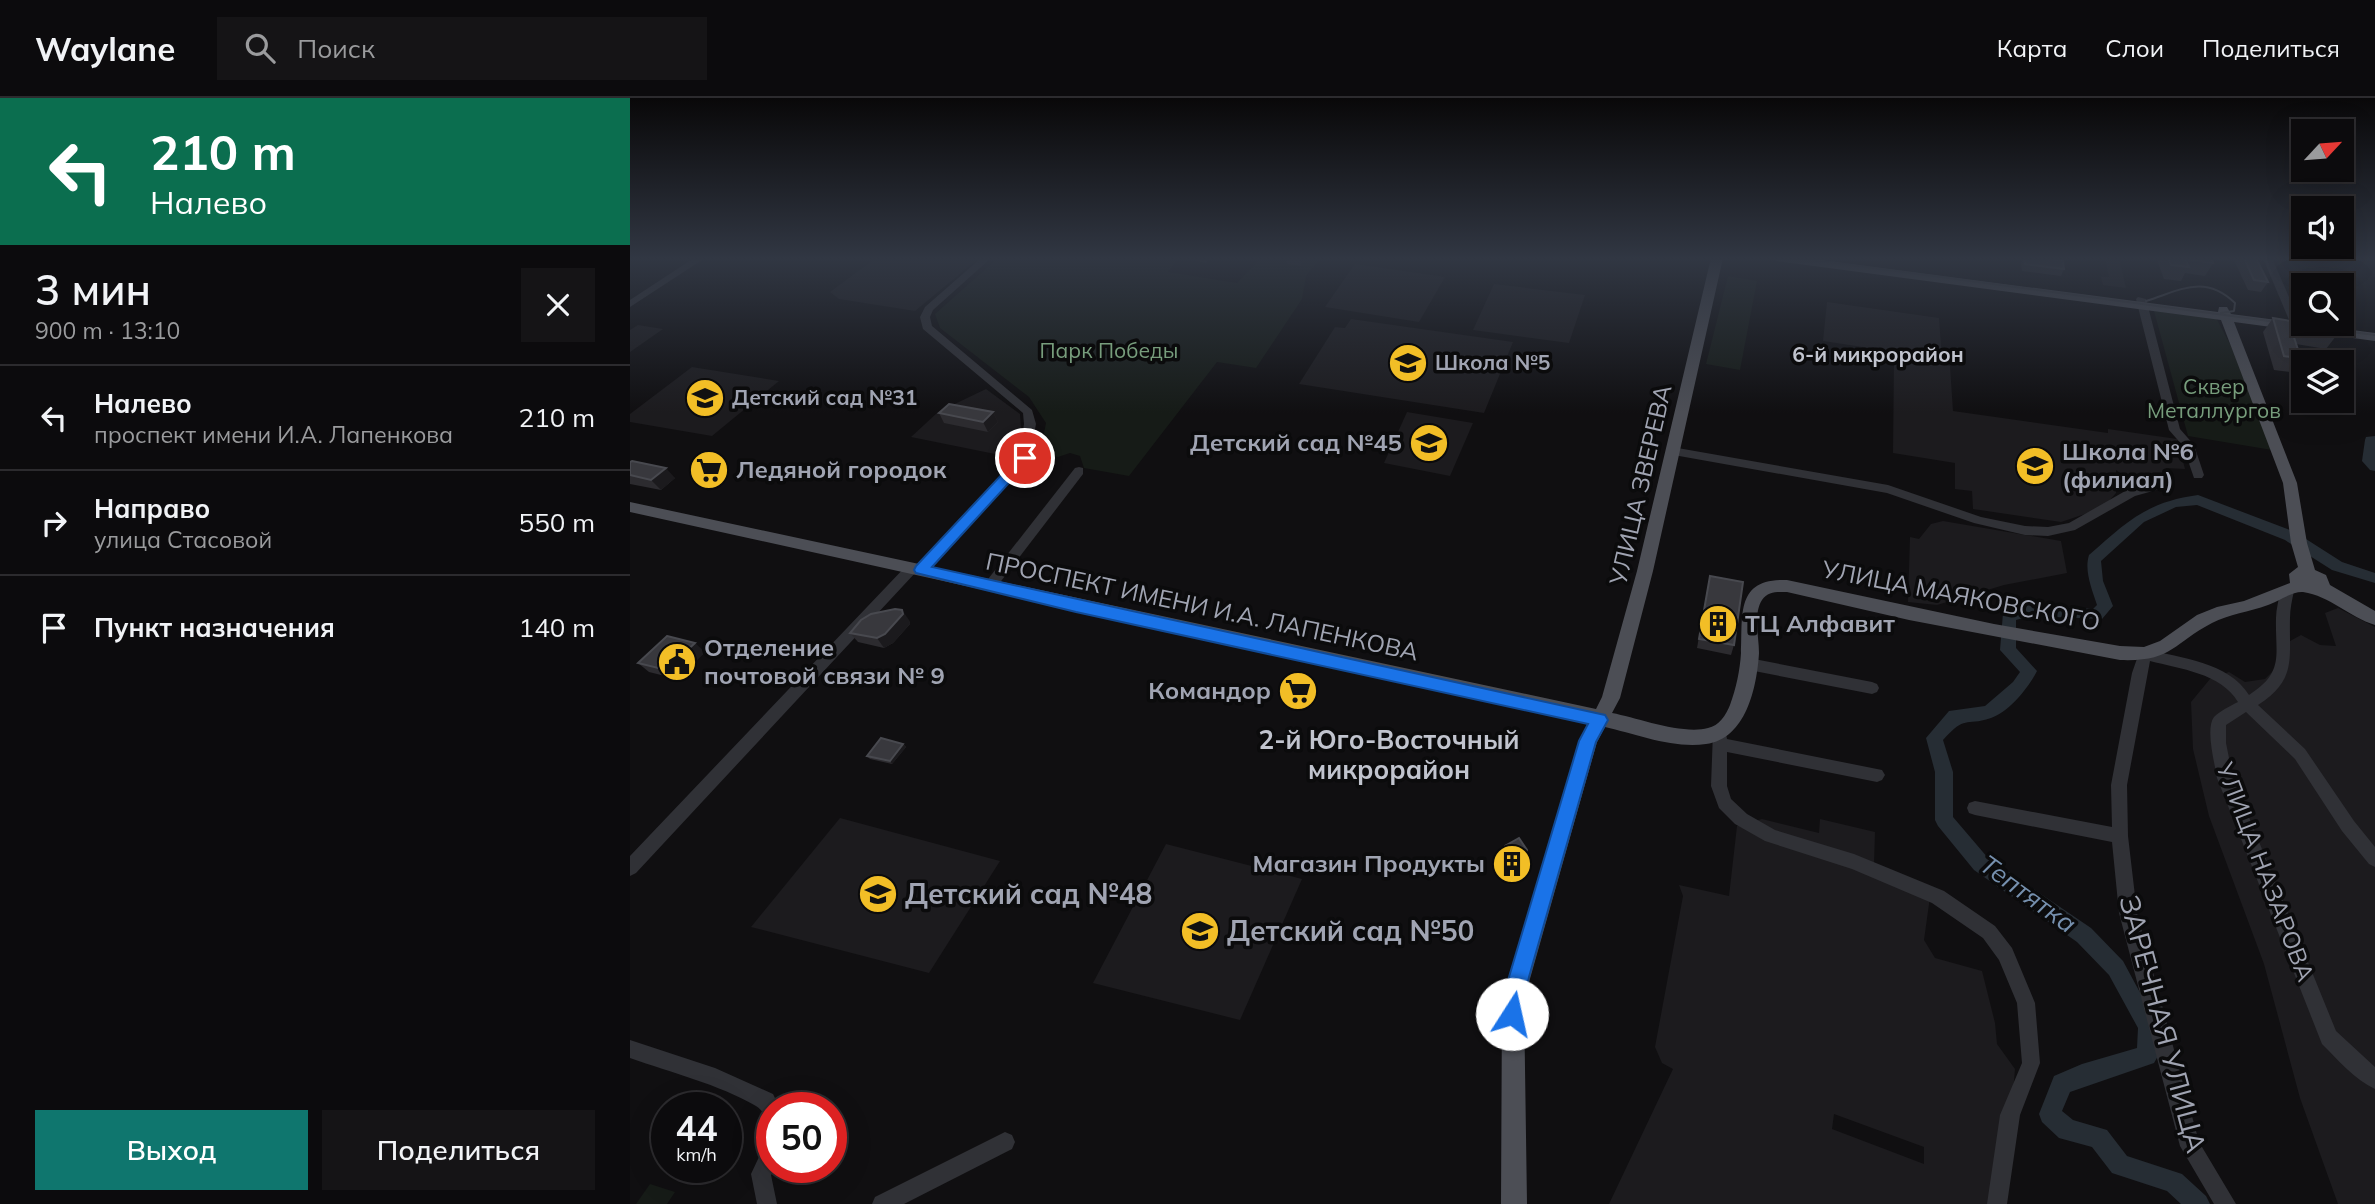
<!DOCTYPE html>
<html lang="ru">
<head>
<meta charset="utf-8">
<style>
  body { margin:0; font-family:Mulish,sans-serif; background:#151416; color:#f1f3f6; height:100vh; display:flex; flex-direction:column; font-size:26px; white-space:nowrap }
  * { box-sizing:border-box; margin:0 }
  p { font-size:23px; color:#9a9b9d }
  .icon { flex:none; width:38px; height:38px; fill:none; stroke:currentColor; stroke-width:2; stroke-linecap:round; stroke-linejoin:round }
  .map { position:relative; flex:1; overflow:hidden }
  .panel { display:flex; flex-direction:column; background:#0c0b0d; width:630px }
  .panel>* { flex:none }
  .hud { background:#0b6e4f; color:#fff; overflow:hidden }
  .needle { width:46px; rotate:64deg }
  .fabs { position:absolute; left:1661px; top:21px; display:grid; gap:14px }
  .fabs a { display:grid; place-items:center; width:63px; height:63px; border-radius:0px; background:#0c0b0d; box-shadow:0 7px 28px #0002,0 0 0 2px #2c2b2e; font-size:35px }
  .speed { position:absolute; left:21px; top:994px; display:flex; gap:14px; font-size:35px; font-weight:700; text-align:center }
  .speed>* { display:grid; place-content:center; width:91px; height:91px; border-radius:50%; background:#0c0b0d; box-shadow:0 7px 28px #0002,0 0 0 2px #2c2b2e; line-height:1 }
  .speed small { font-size:18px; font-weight:400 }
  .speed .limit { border:10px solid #d22; background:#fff; color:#111 }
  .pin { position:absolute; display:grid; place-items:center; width:60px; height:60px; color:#fff; margin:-30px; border:4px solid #fff; border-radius:50%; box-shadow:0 2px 7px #0007 }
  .me { position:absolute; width:77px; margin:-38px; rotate:10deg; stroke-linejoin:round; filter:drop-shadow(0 0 5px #0008) }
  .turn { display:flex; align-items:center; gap:24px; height:147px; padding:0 35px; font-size:32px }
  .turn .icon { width:91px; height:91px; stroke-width:2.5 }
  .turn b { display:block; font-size:49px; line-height:60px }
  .round { display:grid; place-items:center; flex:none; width:74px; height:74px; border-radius:0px; background:#151416 }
  .overview { display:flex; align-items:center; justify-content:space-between; height:119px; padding:0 35px }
  h1 { font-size:42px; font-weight:600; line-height:52px }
  .primary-button { display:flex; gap:14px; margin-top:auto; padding:14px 35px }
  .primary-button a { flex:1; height:80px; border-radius:0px; background:#0f766e; color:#fff; font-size:28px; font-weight:600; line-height:80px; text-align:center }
  .primary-button a+a { background:#151416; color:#f1f3f6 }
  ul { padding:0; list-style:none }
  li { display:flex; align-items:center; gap:21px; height:105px; padding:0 35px; border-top:2px solid #2c2b2e }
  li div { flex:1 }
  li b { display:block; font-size:26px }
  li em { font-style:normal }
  header { display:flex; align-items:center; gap:42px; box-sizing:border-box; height:98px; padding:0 35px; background:#0c0b0d; border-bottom:2px solid #2c2b2e }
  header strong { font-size:33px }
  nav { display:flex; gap:38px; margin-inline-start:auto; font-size:24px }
  .search { width:490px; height:63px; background:#151416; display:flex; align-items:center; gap:18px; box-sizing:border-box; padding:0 24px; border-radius:0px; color:#9a9b9d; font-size:26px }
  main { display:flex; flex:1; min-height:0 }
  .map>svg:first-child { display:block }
</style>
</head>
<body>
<header>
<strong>Waylane</strong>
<div class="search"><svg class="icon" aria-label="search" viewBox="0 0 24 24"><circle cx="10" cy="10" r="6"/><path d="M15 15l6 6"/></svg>Поиск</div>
<nav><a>Карта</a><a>Слои</a><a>Поделиться</a></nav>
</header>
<main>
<section class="panel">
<div class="hud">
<div class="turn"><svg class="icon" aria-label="left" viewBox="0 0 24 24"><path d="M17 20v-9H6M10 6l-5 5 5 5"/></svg><div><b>210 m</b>Налево</div></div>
</div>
<div class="overview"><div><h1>3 мин</h1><p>900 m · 13:10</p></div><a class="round"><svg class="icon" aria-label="close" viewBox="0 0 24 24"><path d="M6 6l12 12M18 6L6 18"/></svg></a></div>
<ul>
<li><svg class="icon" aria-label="left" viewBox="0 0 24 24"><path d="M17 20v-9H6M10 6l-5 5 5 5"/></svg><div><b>Налево</b><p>проспект имени И.А. Лапенкова</p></div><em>210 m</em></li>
<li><svg class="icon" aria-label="right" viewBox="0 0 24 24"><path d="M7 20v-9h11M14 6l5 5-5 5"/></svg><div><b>Направо</b><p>улица Стасовой</p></div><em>550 m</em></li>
<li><svg class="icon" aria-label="arrive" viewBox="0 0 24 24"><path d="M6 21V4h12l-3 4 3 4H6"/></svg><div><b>Пункт назначения</b></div><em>140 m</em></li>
</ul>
<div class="primary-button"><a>Выход</a><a>Поделиться</a></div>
</section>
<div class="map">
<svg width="1745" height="1106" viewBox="0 0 1745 1106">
  <rect width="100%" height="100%" fill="#100f11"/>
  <!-- built -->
  <g fill="#1c1b1e" fill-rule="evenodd">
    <path d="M246 160H349L285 213 209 201 200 194Z"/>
    <path d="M1475 160H1489L1496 190 1473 187 1471 179H1479Z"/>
    <path d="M725 166 815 179 789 224 695 209Z"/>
    <path d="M864 186 955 197 939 245 843 232Z"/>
    <path d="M1197 204 1309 220 1312 261 1193 243Z"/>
    <path d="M721 221 883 244 854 315 669 286 705 229 715 230Z"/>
    <path d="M8 227 33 231 0 254V232Z"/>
    <path d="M1264 259 1320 268 1323 313 1478 335V331L1547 341 1555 371 1536 370 1534 380 1501 383 1486 372V395L1473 410 1431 424 1343 411 1342 393 1325 391V365L1263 355Z"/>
    <path d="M62 269 149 283 82 338 0 324V316Z"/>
    <path d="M356 291 390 316 392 345 384 350 365 356 281 339 308 314Z"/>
    <path d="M777 314 843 325 820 378 754 365Z"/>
    <path d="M1313 423 1431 443 1437 475 1374 487 1307 507 1278 504 1280 439 1289 441 1301 426Z"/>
    <path d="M1708 510 1745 529V1106H1708L1670 1000 1634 866 1579 718 1563 651 1561 604 1580 581 1599 574 1615 584 1635 581 1645 571 1649 549 1671 537 1690 547 1706 548 1695 515Z"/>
    <path d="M210 720 370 763 299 875 121 829Z"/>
    <path d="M1132 721 1189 735 1190 721 1245 734 1244 766 1300 799 1294 842 1305 860 1352 873 1365 925 1367 946 1385 971 1383 994 1361 1106H979L1043 971 1032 965 1025 949 1053 798 1049 787 1099 798 1107 728ZM1204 1016 1294 1049V1066L1202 1031Z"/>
    <path d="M536 746 672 781 610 922 463 885Z"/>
  </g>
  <!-- green -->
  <g fill="#161b17">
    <path d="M368 160H548L538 174 607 185 631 160H690L676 178 672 201 626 270 587 264 499 378 454 370 450 358 440 355 428 359 410 355 416 325 399 299 310 230 305 216Z"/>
    <path d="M1098 178 1127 183 1110 272 1076 266Z"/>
    <path d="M1524 213 1586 220 1601 248 1642 352 1558 338Z"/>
    <path d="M20 1086 45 1094 37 1106H6Z"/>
  </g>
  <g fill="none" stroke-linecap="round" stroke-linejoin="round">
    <!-- river -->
    <g fill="#262d34" fill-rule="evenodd">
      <path d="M1745 338V373L1740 372 1732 363 1735 342 1736 339Z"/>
      <path d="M1568 397 1665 434 1712 464 1745 475V485L1702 472 1655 442 1567 407 1546 409 1514 424 1471 463 1473 483 1483 508 1472 521 1400 518 1386 522V550L1407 573C1399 589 1379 614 1361 620 1333 629 1337 616 1313 642L1323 674V719L1358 760 1461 830 1493 863 1528 928V958L1524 965 1440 994 1432 1013 1443 1022 1477 1032 1497 1058 1552 1076 1576 1098 1580 1106H1551L1537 1093 1482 1075 1462 1049 1429 1040 1412 1024 1409 1016 1424 978 1452 966 1507 950 1508 930 1479 877 1447 844 1344 772 1308 728 1305 722V674L1296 640 1319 613 1355 608 1383 584 1390 574 1370 552 1373 515 1400 506 1463 511 1467 507C1462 491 1454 473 1459 457 1497 424 1516 404 1568 397Z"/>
    </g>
    <!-- minor -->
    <g fill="#303136" fill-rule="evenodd">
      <path d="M64 160H75L0 209V202Z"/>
      <path d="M351 160H361L303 212 300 219 302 228 402 312 406 326 399 363 296 475 291 477 286 474 6 775 0 778V758L277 467 282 465 287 468 389 359 394 326 393 315 293 231 290 219 295 209Z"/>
      <path d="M1633 160H1642L1672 229 1671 231 1662 229Z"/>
      <path d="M1508 199 1516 201 1550 331 1564 347 1574 377 1572 380H1564L1553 348 1539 332 1506 201Z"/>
      <path d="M1042 349 1258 387 1351 419 1395 428 1418 429 1439 425 1497 392 1533 382 1539 386 1537 389 1505 398 1445 432 1418 438 1395 437 1344 425 1257 395 1038 356V350Z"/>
      <path d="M449 369 453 370V376L365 491H355L353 488 355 485 445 370Z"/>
      <path d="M1657 488 1664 493C1662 502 1660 511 1660 520 1659 561 1667 582 1628 607L1675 651 1724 723 1745 749V769L1739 766 1712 733 1665 661 1616 614 1596 627V645L1603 680 1706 933 1745 969V991C1725 982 1707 961 1692 946L1587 680C1585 666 1575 631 1584 619 1590 613 1600 608 1608 604 1591 575 1550 571 1520 563L1497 687 1498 738 1507 815 1569 1044 1606 1106H1584L1550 1048 1489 815 1482 744 1345 717 1339 715 1337 710 1339 705 1345 703 1482 729 1481 687 1502 575 1510 552 1515 551C1550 560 1599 564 1619 597 1655 574 1645 557 1646 520 1646 511 1649 502 1650 493Z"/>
      <path d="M1119 560 1242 584 1247 586 1249 590 1247 594 1242 596 1119 572 1114 570 1112 566 1114 562Z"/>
      <path d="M1090 628 1095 630 1097 641 1252 672 1255 677 1252 682 1247 684 1097 654V688L1101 701 1117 716 1145 732 1224 756 1314 793 1365 828 1382 850 1405 905 1410 965 1390 1017 1377 1106H1357L1370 1017 1392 965 1387 905 1369 862 1353 840 1302 805 1222 771 1135 743 1105 726 1089 710 1081 688 1083 634 1085 630Z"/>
      <path d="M0 942 85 970 143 996 150 1010H142V1023C134 1019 133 1012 126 1008 88 986 42 975 0 960Z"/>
      <path d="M375 1034 382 1037 385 1044 382 1051 274 1106H242L245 1099Z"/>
      <path d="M142 1043V1069H145L141 1077 147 1106H127L121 1076 135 1046Z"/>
    </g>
    <!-- major -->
    <path fill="#4c4e55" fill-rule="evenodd" d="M1081 160H1093L1023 473 990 600 982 615C1008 620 1053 637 1078 630 1089 628 1096 617 1100 607 1106 591 1110 572 1111 555 1113 517 1105 480 1157 482L1364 526 1490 548 1514 549 1530 543 1567 517 1587 509 1614 503 1660 485 1659 476 1668 469 1661 445 1653 385 1591 222 1147 163 1141 160H1176L1588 214 1589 209H1597L1601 216 1745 235V243L1604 224 1667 385 1677 445 1685 472 1696 477 1700 487 1745 513V527C1719 519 1700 498 1673 494 1663 493 1647 504 1638 507 1619 514 1599 516 1582 525 1542 546 1542 564 1490 562L1279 522 1157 494C1148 494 1138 493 1132 502 1123 516 1129 539 1129 555 1127 589 1116 641 1076 646 1044 651 1006 636 975 629L967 644 894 902 897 1106H871L872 902 949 643 958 625 0 414V404L966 611 972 599 1007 473Z"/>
    <!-- tram -->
    <g stroke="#43454b" stroke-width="2">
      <path d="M1168 160 1661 226"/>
      <path d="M1516 203C1549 193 1574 175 1605 205L1604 213 1591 215"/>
      <path d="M1685 229 1745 237"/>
    </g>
  </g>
  <!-- wall -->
  <g fill="#2c2b2f">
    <path d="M554 160H580L576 165Z"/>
    <path d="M656 160H677L671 168 657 166Z"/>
    <path d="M1393 160H1411L1434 171 1431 178 1392 173 1391 165Z"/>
    <path d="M1528 160H1581L1583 165 1575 178 1555 175 1551 183 1534 181 1527 162Z"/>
    <path d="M1603 160H1626L1638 184 1631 194 1618 192Z"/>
    <path d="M1643 220 1706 238 1696 251 1666 246 1671 261 1661 274 1644 272 1633 234Z"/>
    <path d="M363 314 368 324 358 334 314 325 309 315Z"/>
    <path d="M0 364 45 380 31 392 0 386Z"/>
    <path d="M1080 478 1104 547 1101 557 1067 550Z"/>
    <path d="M279 522 280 526 263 545 254 550 228 544 220 535Z"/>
    <path d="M75 554 47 581 19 574 8 565Z"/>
    <path d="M273 646 276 649 262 666 240 661 237 658Z"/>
    <path d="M897 752 889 783 867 777V774Z"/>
  </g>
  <!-- shaded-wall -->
  <g fill="#1b1a1d">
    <path d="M670 160H677L671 168Z"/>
    <path d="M363 314 368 324 358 334 353 324Z"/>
    <path d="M36 370 45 380 31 392 21 382Z"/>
    <path d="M272 512 279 522 280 526 263 545 254 550 247 540Z"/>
    <path d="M65 545 75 554 47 581 36 572Z"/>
    <path d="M273 646 276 649 262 666 260 663Z"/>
  </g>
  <!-- building -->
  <g fill="#38383d" stroke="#48494f" stroke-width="2">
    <path d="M1394 160H1411L1433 163 1434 171 1395 166Z"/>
    <path d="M1538 160H1581L1583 165 1555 161 1559 169 1541 167Z"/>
    <path d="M1614 160H1626L1638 184 1624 182Z"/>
    <path d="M1643 220 1703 230 1706 238 1661 230 1671 261 1654 258Z"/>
    <path d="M319 306 363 314 353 324 309 315Z"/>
    <path d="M2 363 36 370 21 382 0 377V364Z"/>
    <path d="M1080 478 1113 484 1104 547 1069 541Z"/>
    <path d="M265 511 272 512 273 516 255 536 247 540 220 535 231 522 241 516Z"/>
    <path d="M37 538 65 545 36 572 8 565Z"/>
    <path d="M251 640 273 646 260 663 237 658Z"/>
    <path d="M889 740 897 752 889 780 867 774 875 748Z"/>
  </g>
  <!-- sky -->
  <linearGradient id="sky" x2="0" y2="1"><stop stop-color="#090809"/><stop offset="0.51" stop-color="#313743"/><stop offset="1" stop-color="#313743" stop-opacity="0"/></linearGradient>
  <rect width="1745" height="315" fill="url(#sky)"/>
  <!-- route -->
  <path fill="#1a73e8" stroke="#114b97" stroke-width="2" d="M395 356 401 360 399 363 302 469 975 617 978 622 966 644 899 879 890 924 882 927 875 924 872 916 879 879 949 643 958 626 446 514 286 475 284 472 286 468 390 357Z"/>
  <!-- icons -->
  <defs>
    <g id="school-disc" transform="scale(2.0125)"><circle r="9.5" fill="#f2be26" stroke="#0b0b0c"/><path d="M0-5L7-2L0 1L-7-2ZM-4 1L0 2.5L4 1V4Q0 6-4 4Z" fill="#111"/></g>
    <g id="supermarket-disc" transform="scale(2.0125)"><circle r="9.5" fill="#f2be26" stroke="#0b0b0c"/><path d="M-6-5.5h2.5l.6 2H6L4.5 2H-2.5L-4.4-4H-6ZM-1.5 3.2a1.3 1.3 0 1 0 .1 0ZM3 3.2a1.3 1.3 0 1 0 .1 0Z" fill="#111"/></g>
    <g id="building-disc" transform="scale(2.0125)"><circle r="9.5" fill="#f2be26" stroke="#0b0b0c"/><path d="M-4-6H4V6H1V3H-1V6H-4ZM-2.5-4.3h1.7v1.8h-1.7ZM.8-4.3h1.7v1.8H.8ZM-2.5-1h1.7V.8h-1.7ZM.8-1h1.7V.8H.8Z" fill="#111"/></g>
    <g id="civic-disc" transform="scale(2.0125)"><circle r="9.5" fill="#f2be26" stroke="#0b0b0c"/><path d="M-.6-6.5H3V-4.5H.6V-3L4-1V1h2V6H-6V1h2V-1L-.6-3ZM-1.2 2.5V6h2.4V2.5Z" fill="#111"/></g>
  </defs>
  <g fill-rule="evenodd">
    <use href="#school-disc" x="778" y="265"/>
    <use href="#school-disc" x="75" y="300"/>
    <use href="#school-disc" x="799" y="345"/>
    <use href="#school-disc" x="1405" y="368"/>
    <use href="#supermarket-disc" x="79" y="372"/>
    <use href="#building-disc" x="1088" y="526"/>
    <use href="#civic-disc" x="47" y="564"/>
    <use href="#supermarket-disc" x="668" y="593"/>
    <use href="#building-disc" x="882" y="766"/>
    <use href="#school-disc" x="248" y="796"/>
    <use href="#school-disc" x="570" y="833"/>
  </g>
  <g text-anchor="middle" stroke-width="7" stroke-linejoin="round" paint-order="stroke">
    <!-- far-park labels -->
    <g font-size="21" fill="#779d7c" stroke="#0b0b0c">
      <text x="479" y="260">Парк Победы</text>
      <text x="1584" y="296">Сквер<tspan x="1584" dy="24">Металлургов</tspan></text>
    </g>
    <!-- far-neighbourhood labels -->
    <g font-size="21" font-weight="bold" fill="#c1c4ce" stroke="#0b0b0c">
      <text x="1248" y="264">6-й микрорайон</text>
    </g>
    <!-- far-poi labels -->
    <g font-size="21" font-weight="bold" fill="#a0a4b2" stroke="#0b0b0c" text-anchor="start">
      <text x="805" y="272">Школа №5</text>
      <text x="102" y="307">Детский сад №31</text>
    </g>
    <!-- poi labels -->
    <g font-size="24" font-weight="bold" fill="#a0a4b2" stroke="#0b0b0c" text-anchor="start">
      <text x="772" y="353" text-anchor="end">Детский сад №45</text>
      <text x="1432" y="362">Школа №6<tspan x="1432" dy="28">(филиал)</tspan></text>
      <text x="106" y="380">Ледяной городок</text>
      <text x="1115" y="534">ТЦ Алфавит</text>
      <text x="74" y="558">Отделение<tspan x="74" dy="28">почтовой связи № 9</tspan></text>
      <text x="641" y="601" text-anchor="end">Командор</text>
      <text x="855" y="774" text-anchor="end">Магазин Продукты</text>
    </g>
    <!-- street labels -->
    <g font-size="24" fill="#a0a4b2" stroke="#0b0b0c">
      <text transform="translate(1011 387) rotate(-77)" y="8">УЛИЦА ЗВЕРЕВА</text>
      <text transform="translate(1331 498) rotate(11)" y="8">УЛИЦА МАЯКОВСКОГО</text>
      <text transform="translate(572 509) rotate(12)" y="8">ПРОСПЕКТ ИМЕНИ И.А. ЛАПЕНКОВА</text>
      <text transform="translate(1635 774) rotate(69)" y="8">УЛИЦА НАЗАРОВА</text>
    </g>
    <!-- neighbourhood labels -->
    <g font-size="26" font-weight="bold" fill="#c1c4ce" stroke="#0b0b0c">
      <text x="759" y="651">2-й Юго-Восточный<tspan x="759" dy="30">микрорайон</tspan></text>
    </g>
    <!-- water labels -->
    <g font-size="26" font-style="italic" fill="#7690ae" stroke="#0b0b0c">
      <text transform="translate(1398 796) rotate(36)" y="9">Тептятка</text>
    </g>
    <!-- near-poi labels -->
    <g font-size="28" font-weight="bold" fill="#a0a4b2" stroke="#0b0b0c" text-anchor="start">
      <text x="275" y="806">Детский сад №48</text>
      <text x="597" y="843">Детский сад №50</text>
    </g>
    <!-- near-street labels -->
    <g font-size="28" fill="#a0a4b2" stroke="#0b0b0c">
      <text transform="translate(1533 926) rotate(75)" y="10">ЗАРЕЧНАЯ УЛИЦА</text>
    </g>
  </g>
</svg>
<div class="fabs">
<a><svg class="needle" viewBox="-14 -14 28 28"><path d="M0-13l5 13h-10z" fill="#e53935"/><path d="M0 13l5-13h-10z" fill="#9a9b9d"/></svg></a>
<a><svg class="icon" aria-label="sound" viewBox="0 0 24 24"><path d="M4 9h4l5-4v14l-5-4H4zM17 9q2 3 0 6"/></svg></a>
<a><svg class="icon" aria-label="search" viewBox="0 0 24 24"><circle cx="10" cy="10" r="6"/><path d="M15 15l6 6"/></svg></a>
<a><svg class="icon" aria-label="layers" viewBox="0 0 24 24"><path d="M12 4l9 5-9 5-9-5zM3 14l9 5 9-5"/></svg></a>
</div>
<div class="speed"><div>44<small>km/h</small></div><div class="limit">50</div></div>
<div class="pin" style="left:395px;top:360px;background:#d93025"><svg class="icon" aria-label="arrive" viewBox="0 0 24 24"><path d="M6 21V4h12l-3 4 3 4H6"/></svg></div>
<svg class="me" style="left:882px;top:916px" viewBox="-20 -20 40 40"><circle r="19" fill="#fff"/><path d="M0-13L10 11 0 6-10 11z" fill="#1a73e8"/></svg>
</div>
</main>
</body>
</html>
